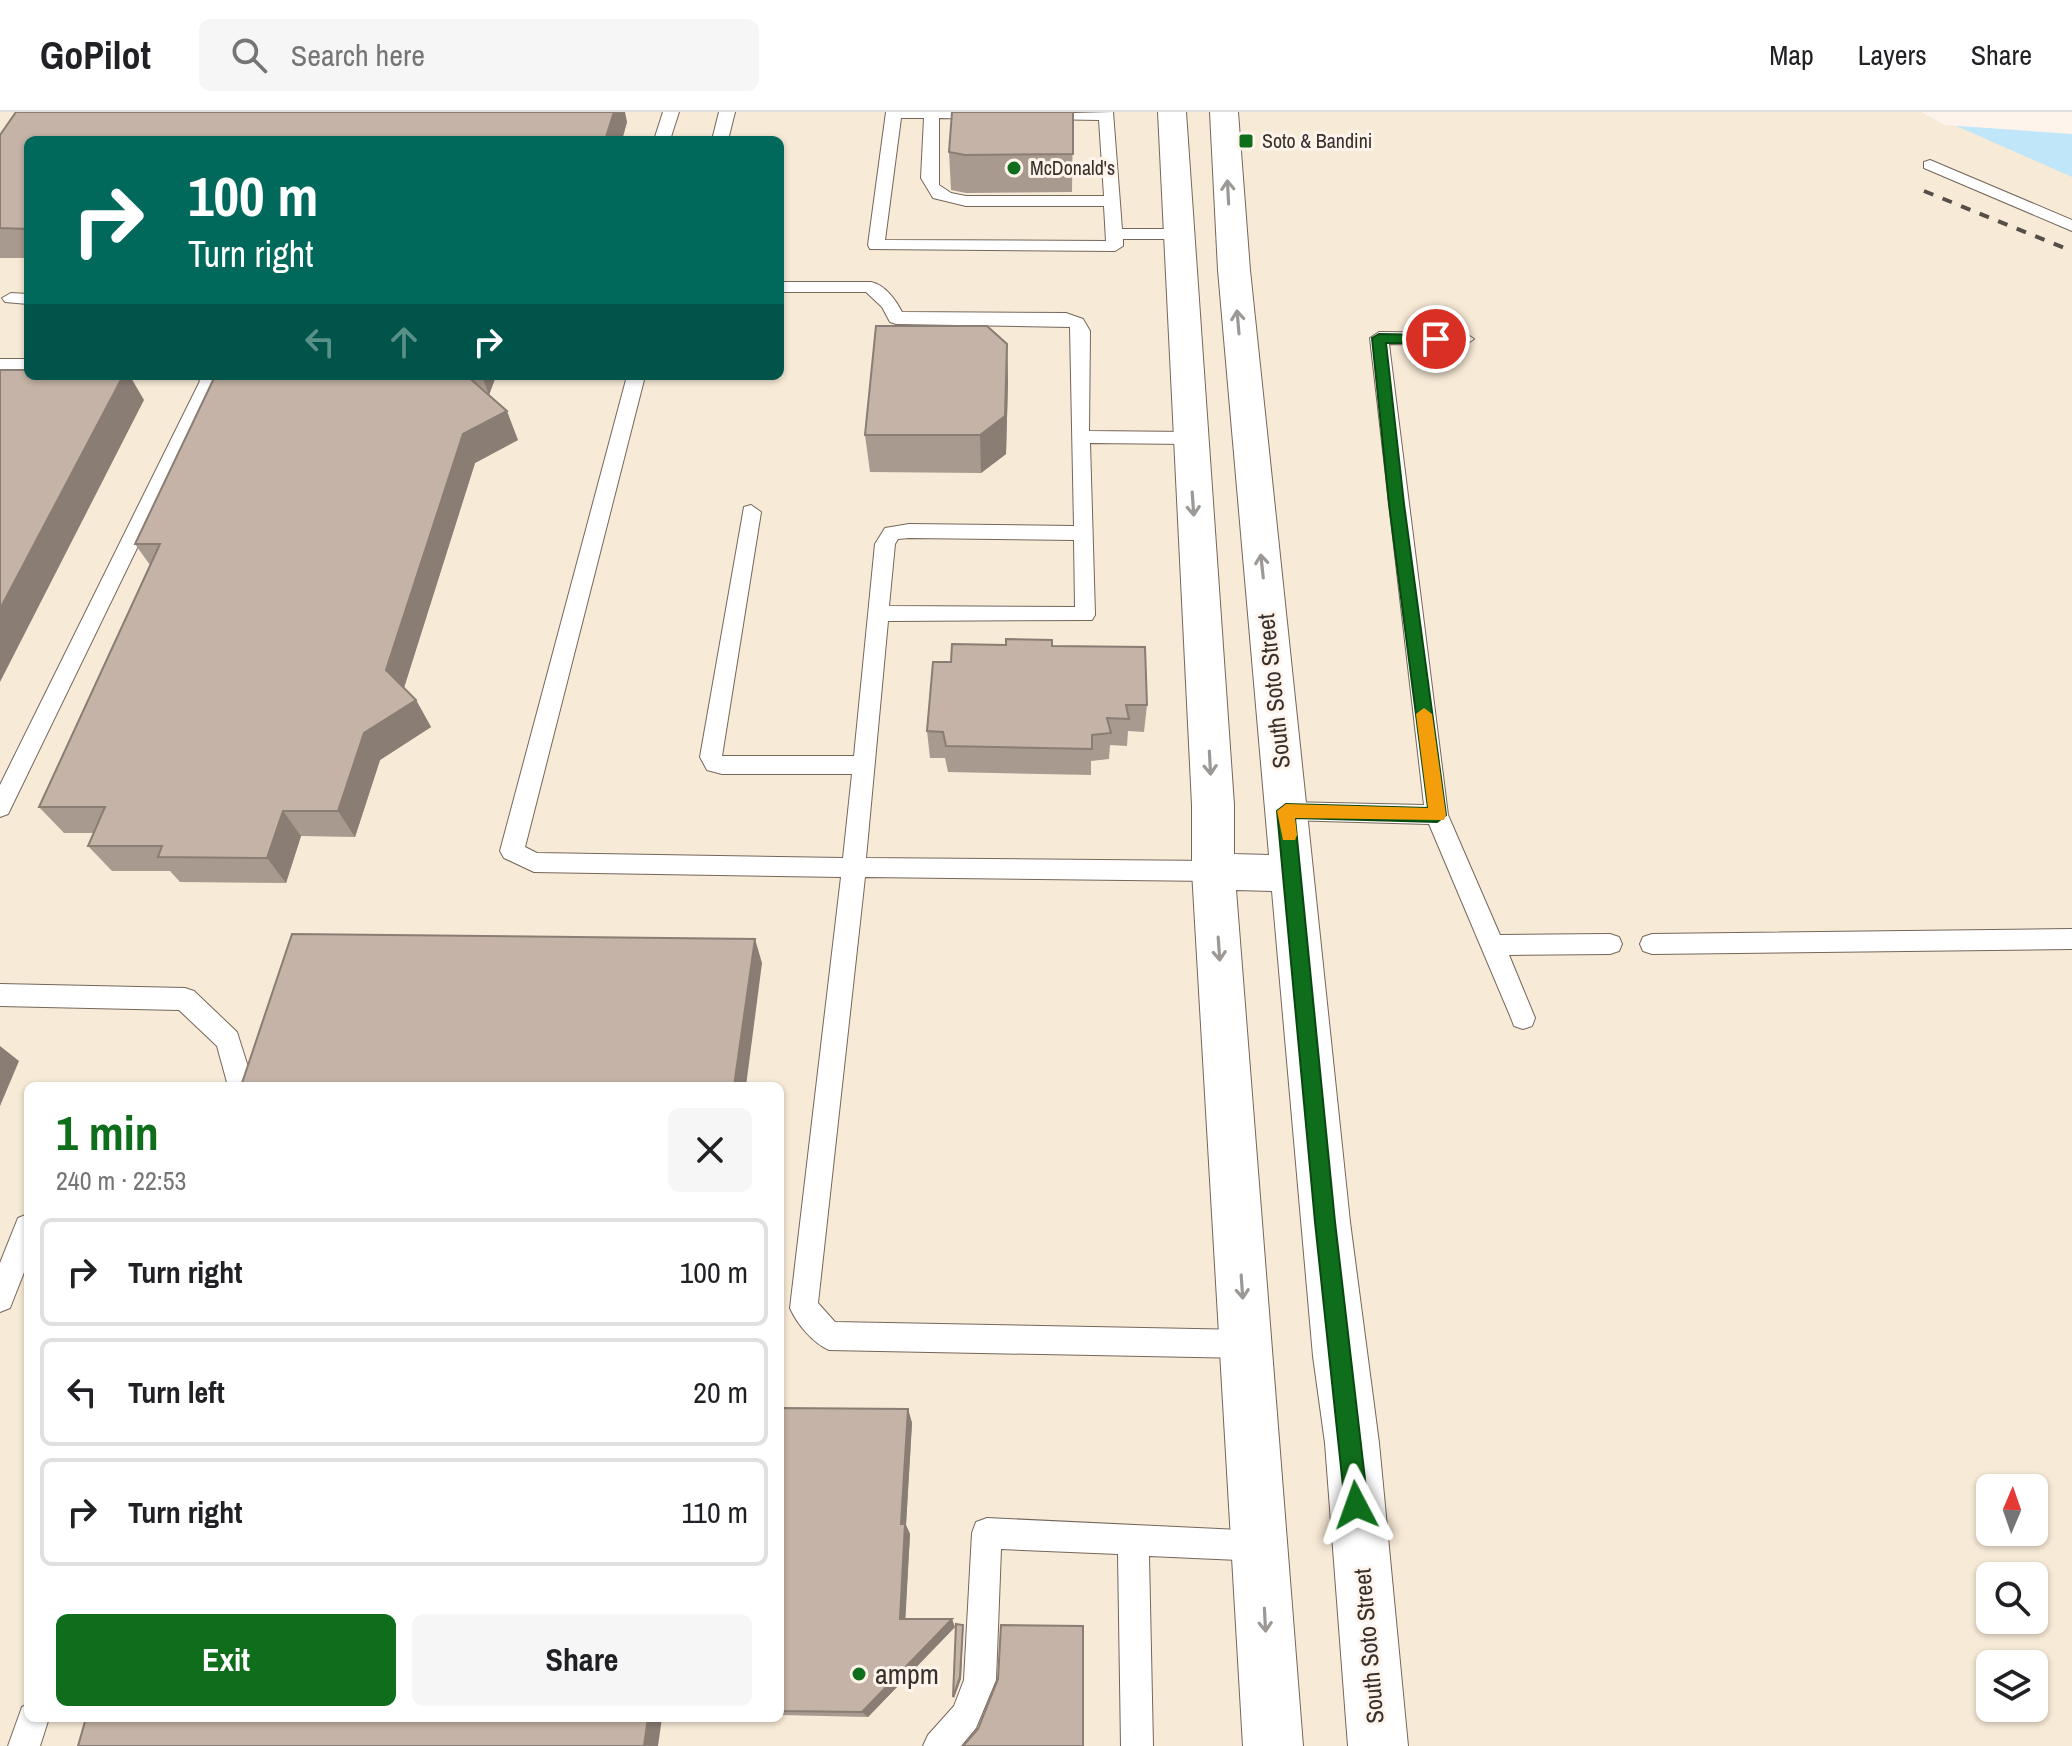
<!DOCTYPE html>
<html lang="en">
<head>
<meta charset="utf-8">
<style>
  body { margin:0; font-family:"Archivo Narrow",sans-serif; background:#f6f6f6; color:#202124; height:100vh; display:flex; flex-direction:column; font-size:30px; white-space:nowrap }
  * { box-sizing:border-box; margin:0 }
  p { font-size:26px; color:#757577 }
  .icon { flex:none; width:44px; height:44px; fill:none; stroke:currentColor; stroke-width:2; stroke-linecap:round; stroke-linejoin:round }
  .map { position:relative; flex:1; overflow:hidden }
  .panel { position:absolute; left:24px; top:970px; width:760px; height:640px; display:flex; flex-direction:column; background:#fff; border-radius:12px; box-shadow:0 2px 6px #0004 }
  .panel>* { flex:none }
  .top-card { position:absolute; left:24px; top:24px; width:760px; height:244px; border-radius:12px; box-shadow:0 2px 6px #0004; background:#00695c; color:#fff; overflow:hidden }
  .needle { width:52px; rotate:2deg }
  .controls { position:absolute; left:1976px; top:1362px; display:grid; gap:16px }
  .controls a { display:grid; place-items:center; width:72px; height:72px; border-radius:12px; background:#fff; box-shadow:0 2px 6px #0004; font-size:40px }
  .pin { position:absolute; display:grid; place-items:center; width:68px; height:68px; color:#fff; margin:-34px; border:4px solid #fff; border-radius:50%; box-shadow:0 2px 8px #0007 }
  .me { position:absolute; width:88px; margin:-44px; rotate:356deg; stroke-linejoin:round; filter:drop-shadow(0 0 6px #0008) }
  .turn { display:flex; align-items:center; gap:28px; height:168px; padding:0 32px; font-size:36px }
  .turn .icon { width:104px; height:104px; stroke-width:2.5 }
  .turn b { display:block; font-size:56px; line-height:68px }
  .lanes { display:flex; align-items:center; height:76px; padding:0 32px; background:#0003; justify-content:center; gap:40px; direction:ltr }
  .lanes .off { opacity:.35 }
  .round { display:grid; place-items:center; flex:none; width:84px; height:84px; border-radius:12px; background:#f6f6f6 }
  .summary { display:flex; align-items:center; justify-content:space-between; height:136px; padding:0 32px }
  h1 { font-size:48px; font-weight:700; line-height:60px; color:#0f6e1b }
  .primary-button { display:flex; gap:16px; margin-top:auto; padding:16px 32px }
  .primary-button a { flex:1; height:92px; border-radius:12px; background:#0f6e1b; color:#fff; font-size:32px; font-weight:700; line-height:92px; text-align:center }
  .primary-button a+a { background:#f6f6f6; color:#202124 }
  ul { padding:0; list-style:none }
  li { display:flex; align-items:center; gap:24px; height:108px; margin:0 16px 12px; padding:0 16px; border:4px solid #e0e0e0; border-radius:12px }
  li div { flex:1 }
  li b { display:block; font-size:30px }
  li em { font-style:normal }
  header { display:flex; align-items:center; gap:48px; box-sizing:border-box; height:112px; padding:0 40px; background:#fff; border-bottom:2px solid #e0e0e0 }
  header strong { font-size:38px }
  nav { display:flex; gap:44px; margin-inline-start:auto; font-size:28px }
  .search { width:560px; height:72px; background:#f6f6f6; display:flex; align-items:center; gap:20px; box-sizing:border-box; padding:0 28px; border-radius:12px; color:#757577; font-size:30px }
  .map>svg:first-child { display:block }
</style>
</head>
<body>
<header>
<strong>GoPilot</strong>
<div class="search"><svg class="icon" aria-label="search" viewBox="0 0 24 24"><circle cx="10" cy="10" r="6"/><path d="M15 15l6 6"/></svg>Search here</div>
<nav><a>Map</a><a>Layers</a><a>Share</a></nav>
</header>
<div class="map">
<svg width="2072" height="1634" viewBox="0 0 2072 1634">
  <rect width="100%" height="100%" fill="#fff4ec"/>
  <!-- industrial -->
  <path fill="#f7ead6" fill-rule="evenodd" d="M0 0H2072V1634H0ZM28 28H780V264H28ZM28 974H780V1606H28ZM1990 1376H2034V1420H1990ZM1990 1464H2034V1508H1990ZM1990 1552H2034V1596H1990Z"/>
  <!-- water -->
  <path fill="#bfe6f9" d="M1925 0H2072V65Z"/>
  <!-- pier -->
  <path fill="#fff4ec" d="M1921 0H2072V22L1945 13Z"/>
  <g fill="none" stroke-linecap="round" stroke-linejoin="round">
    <!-- service casing -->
    <g stroke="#76665b" stroke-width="2">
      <g id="service">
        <path d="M663 0H679L670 28H654Z"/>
        <path d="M719 0H735L728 28H712Z"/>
        <path d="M886 0H990V5L984 7 939 6V73L951 81 966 84H1104L1099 8 1041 7 1033 2 1113 0 1122 117H1177L1185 122 1177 127H1123V134L1115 139 870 137 868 133ZM901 6H924L921 66 933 86 966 94H1104L1106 129 885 128Z"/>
        <path d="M1930 48 2072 108V119L1924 56V50Z"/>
        <path d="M780 170H871C885 173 896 188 902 200L1066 201 1083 207 1090 219 1089 319 1189 320 1198 326 1189 332 1090 331 1095 503 1092 508 888 509 866 746 1213 749 1221 752 1225 759 1221 766 1213 769 865 765 818 1191 835 1210 1246 1218 1256 1222 1260 1232 1256 1242 1246 1246 829 1238C813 1231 797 1212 790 1196L841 765 534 760 504 746 500 739 627 264H645L525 735 537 741 843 746 852 662H722L707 658 700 645 744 395 751 393 761 400 722 644H854L875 432 885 416 909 412 1074 414 1070 215 896 212 890 210 882 195 866 180H780ZM909 426 1074 428 1075 495 889 494 895 432 898 427Z"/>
        <path d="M11 181 28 182V192L5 190 2 186Z"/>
        <path d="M1379 220 1465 221 1474 227 1465 233 1389 232 1448 703 1500 823 1610 822 1619 825 1622 832 1619 839 1610 842 1509 843 1535 906 1532 914 1523 917 1514 914 1511 906 1429 712 1286 708 1278 705 1275 699 1278 693 1286 690 1424 693 1370 226Z"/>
        <rect x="0" y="247" width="28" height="12"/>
        <path d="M196 264H217L219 267 11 696 8 702 0 705V673L200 269Z"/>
        <path d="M2072 817V837L1652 842 1643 839 1640 832 1643 825 1652 822Z"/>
        <path d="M0 872 185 876 194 879 237 920 254 974H228L217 934 179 898 0 894Z"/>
        <path d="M28 1102V1150L10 1196 0 1200V1151L18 1106Z"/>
        <path d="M987 1406 1261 1419 1272 1423 1276 1434 1272 1445 1261 1449 1149 1444 1153 1634H1121L1118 1442 1001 1437 996 1568 976 1616 961 1634H923L928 1623 954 1594 964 1568 972 1421 976 1410Z"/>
        <path d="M28 1592V1606H49L40 1634H8L22 1595Z"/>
      </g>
    </g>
    <!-- secondary casing -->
    <g stroke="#76665b" stroke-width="2">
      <path id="secondary" d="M1158 0H1186L1234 693V742L1269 743 1218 158 1210 0H1238L1250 158 1350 1110 1379 1331 1408 1634H1348L1325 1331 1313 1244 1272 779 1236 778 1303 1634H1243L1192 759V693Z"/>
    </g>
    <!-- service -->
    <use href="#service" fill="#fff" fill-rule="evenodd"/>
    <!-- secondary -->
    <use href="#secondary" fill="#fff" fill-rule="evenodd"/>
    <!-- rail -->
    <path stroke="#564e49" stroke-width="4" stroke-dasharray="10 10" stroke-linecap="butt" d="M1924 79 2072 139"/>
  </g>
  <!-- wall -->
  <g fill="#a99a8f">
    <path d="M1073 0 1072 80 966 81 951 78 949 40Z"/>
    <path d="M627 10 622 28H28V146H0V23Z"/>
    <path d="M1007 232 1008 270 1006 342 981 361 870 360 865 323Z"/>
    <path d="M215 264H496L489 283 518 328 475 351 404 576 416 588 431 615 380 648 355 725 301 724 286 771 180 770 170 759H112L88 734 94 721H64L39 695 150 453 135 432Z"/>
    <path d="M1006 533 1052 534 1147 593 1144 620 1128 619 1127 634 1110 633 1109 647 1091 649V663L948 660 945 646H930L927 619 951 550Z"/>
    <path d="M780 1296 908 1297 912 1311 906 1413 910 1422 905 1507 955 1515 868 1605 780 1603Z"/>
  </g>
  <!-- shaded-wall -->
  <g fill="#897d74">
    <path d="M614 0H625L627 10 622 28H605Z"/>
    <path d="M1007 232 1008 270 1006 342 981 361 980 323Z"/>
    <path d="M123 264H130L144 288 0 570V497Z"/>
    <path d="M482 264H496L489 283Z"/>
    <path d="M507 299 518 328 475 351 401 585 386 558 463 322Z"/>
    <path d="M416 588 431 615 380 648 355 725 338 699 364 621Z"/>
    <path d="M283 699 301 724 286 771 267 746Z"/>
    <path d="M755 827 762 851 746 974H734Z"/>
    <path d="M0 934 19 949 0 994Z"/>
    <path d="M908 1297 912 1311 906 1413 910 1422 905 1514 900 1507 901 1412Z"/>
    <path d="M952 1507 955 1515 868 1605 862 1600Z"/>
    <path d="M963 1513 961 1567 954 1586 953 1585Z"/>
    <path d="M648 1606H662L658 1634H644Z"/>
  </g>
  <!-- building -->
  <g fill="#c4b3a6" stroke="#897d74" stroke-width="2">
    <path d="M16 0H614L605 28H28V117L0 116V23Z"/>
    <path d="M952 0H1073V42L965 43 949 40Z"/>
    <path d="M876 214H987L1007 232 1005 304 980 323H865Z"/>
    <path d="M0 258H28V264H123L0 497Z"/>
    <path d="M215 264H467L507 299 463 322 386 558 416 588 364 621 338 699H283L267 746 158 745 162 734H88L105 695H39L160 432H135Z"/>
    <path d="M1006 527 1052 528V534L1145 535 1147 593H1126L1129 607 1107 606 1111 621 1092 623V637L946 634 943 620 927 619 933 550H951L952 532 1006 533Z"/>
    <path d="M292 822 755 827 734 974H241Z"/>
    <path d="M780 1296 908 1297 901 1412H905L900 1507H952L862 1600 780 1599Z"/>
    <path d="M956 1512 963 1513 960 1565 953 1585Z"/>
    <path d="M1001 1513 1083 1514V1634H963L978 1617 998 1567Z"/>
    <path d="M86 1606H648L644 1634H78Z"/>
  </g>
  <!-- one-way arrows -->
  <defs><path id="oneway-shaft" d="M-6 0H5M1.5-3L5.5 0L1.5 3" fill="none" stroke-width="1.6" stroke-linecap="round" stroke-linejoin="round" transform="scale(2)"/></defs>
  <g stroke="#9b9895">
    <use href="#oneway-shaft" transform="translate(1228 80) rotate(-93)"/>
    <use href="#oneway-shaft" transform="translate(1238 210) rotate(-95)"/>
    <use href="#oneway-shaft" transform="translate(1193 392) rotate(86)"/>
    <use href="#oneway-shaft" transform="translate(1262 454) rotate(-96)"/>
    <use href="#oneway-shaft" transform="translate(1210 651) rotate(87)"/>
    <use href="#oneway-shaft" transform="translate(1219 837) rotate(86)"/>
    <use href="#oneway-shaft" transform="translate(1242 1175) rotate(86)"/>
    <use href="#oneway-shaft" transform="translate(1265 1508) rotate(87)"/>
  </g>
  <!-- route -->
  <path fill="#0f6e1b" stroke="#0a4812" stroke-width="2" d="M1379 222 1436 223 1443 227 1436 231H1386L1404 392 1446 703 1437 710 1295 706 1335 1110 1368 1393 1364 1401 1356 1405 1348 1401 1345 1393 1315 1110 1277 699 1286 692 1428 696 1389 392 1372 226Z"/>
  <!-- slow -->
  <path fill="#f59e0b" d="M1424 596 1432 602 1446 703 1444 708 1295 706 1297 723 1295 728H1283L1277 699 1286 692 1428 696 1416 602Z"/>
  <!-- markers -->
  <g fill="#0f6e1b" stroke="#fff4ec" stroke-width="3">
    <rect x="1238" y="21" width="16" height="16" rx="4"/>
    <circle cx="1014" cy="56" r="8"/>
    <circle cx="859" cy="1562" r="8"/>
  </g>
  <g text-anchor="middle" stroke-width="6" stroke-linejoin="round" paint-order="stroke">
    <!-- far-poi labels -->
    <g font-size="20" fill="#37302b" stroke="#fff4ec" text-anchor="start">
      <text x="1262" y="36">Soto &amp; Bandini</text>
      <text x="1030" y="63">McDonald's</text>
    </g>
    <!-- street labels -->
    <g font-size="24" fill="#37302b" stroke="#fff4ec">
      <text transform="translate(1274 579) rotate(-96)" y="8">South Soto Street</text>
      <text transform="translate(1369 1534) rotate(-95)" y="8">South Soto Street</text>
    </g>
    <!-- near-poi labels -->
    <g font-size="28" fill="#37302b" stroke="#fff4ec" text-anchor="start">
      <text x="875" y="1572">ampm</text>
    </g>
  </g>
</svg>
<div class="controls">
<a><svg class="needle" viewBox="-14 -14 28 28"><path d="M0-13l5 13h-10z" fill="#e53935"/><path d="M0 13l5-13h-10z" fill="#757577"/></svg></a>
<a><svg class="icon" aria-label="search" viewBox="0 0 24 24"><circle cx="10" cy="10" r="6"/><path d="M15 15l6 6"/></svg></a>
<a><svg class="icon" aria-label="layers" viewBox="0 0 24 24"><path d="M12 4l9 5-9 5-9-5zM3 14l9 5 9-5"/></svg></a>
</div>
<div class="pin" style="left:1436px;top:227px;background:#d93025"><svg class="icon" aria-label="arrive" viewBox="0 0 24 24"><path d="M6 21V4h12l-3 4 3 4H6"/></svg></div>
<svg class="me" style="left:1356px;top:1393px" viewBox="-20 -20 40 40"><path d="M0-17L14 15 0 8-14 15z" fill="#0f6e1b" stroke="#fff" stroke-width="4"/></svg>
<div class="top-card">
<div class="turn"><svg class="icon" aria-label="right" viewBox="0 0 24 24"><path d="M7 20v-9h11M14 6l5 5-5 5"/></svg><div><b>100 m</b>Turn right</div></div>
<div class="lanes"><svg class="icon off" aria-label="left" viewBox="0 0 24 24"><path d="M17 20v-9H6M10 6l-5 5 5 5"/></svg><svg class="icon off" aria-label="ahead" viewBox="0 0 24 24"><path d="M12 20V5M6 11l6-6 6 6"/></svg><svg class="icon" aria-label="right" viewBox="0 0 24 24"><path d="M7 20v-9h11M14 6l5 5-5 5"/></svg></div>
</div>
<section class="panel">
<div class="summary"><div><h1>1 min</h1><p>240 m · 22:53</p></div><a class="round"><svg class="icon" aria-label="close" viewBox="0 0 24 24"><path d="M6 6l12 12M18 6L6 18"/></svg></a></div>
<ul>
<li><svg class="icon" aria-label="right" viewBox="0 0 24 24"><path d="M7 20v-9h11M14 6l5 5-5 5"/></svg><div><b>Turn right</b></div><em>100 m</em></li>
<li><svg class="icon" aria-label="left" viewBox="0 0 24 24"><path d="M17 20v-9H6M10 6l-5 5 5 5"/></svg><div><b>Turn left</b></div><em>20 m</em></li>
<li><svg class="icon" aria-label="right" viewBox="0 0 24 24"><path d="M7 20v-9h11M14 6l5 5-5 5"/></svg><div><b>Turn right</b></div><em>110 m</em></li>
</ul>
<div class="primary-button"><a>Exit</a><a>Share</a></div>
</section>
</div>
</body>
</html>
